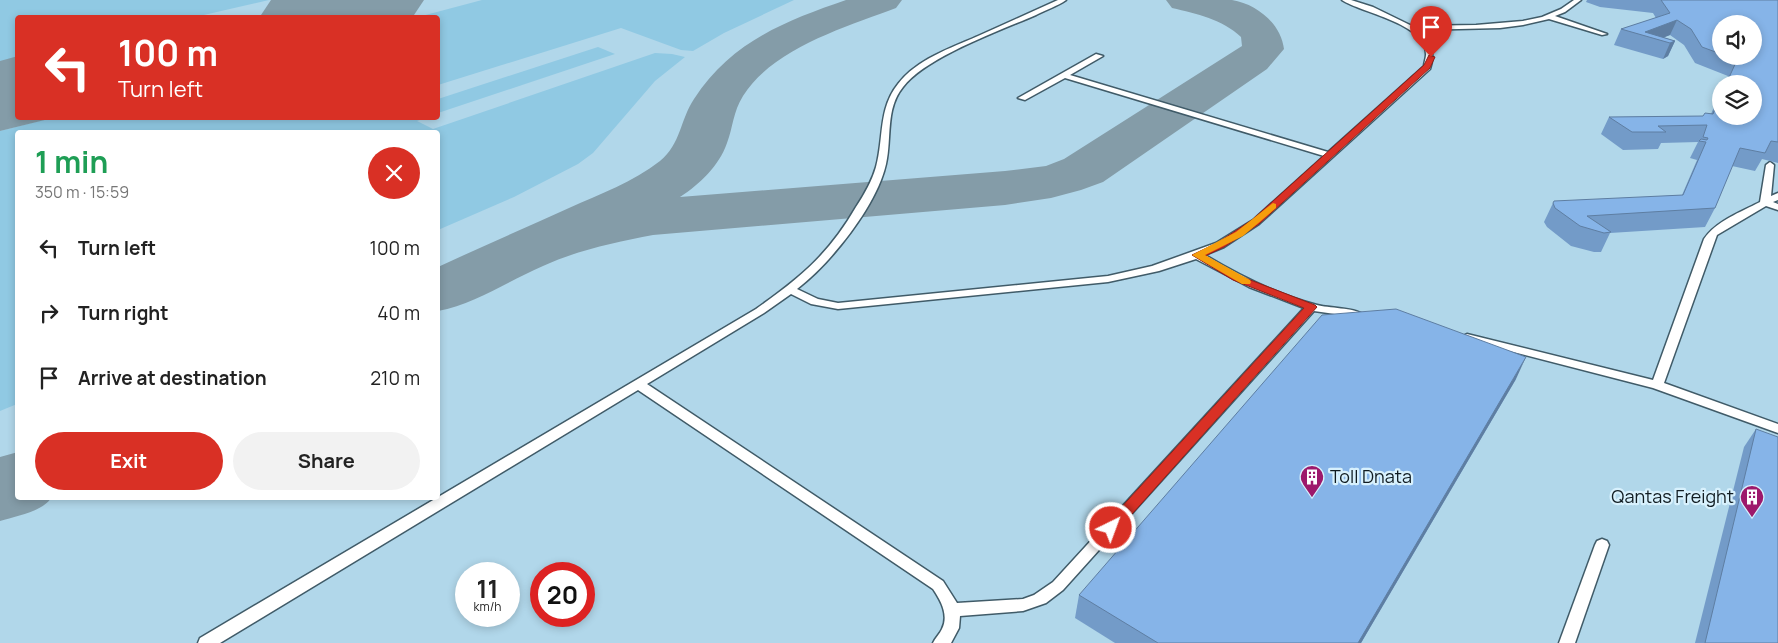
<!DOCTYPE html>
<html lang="en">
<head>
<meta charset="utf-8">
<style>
  body { margin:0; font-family:Manrope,sans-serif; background:#f2f2f2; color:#222; height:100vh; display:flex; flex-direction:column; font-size:19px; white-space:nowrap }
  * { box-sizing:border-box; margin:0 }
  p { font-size:16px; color:#767676 }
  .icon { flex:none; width:28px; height:28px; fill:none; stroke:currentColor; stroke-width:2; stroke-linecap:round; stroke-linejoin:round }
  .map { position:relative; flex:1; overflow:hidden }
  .side { position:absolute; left:15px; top:130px; width:425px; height:370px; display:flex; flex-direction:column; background:#fff; border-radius:5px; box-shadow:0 2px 8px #0003 }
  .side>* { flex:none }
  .guide { position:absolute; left:15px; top:15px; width:425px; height:105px; border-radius:5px; box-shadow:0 2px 8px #0003; background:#d93025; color:#fff; overflow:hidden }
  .controls { position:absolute; left:1712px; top:15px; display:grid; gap:10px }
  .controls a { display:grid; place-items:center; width:50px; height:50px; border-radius:50%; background:#fff; box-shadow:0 2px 8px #0003; font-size:25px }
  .speed { position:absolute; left:455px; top:562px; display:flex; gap:10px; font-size:25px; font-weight:700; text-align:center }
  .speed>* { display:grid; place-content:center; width:65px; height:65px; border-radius:50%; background:#fff; box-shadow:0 2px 8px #0003; line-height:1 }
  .speed small { font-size:12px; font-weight:400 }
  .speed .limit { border:8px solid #d22; background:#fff; color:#111 }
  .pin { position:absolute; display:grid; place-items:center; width:42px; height:42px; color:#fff; margin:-51px -21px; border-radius:50% 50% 50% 0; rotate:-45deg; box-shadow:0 0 5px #0007 }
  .pin .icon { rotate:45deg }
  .me { position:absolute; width:55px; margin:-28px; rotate:42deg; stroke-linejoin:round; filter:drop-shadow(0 0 4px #0008) }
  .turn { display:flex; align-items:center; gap:18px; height:105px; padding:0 20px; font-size:22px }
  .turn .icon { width:65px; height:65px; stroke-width:2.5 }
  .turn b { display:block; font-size:35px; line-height:42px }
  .round { display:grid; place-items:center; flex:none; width:52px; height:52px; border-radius:26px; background:#f2f2f2 }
  .overview { display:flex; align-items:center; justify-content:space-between; height:85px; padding:0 20px }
  h1 { font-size:30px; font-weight:700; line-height:38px; color:#1e9e55 }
  .action { display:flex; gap:10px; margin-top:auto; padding:10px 20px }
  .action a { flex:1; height:58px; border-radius:30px; background:#d93025; color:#fff; font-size:20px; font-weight:700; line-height:58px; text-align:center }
  .action a+a { background:#f2f2f2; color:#222 }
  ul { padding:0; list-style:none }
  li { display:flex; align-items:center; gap:15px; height:65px; padding:0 20px }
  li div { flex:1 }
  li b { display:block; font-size:19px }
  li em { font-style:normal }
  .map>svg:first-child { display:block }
</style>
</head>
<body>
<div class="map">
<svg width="1778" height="643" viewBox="0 0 1778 643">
  <rect width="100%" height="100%" fill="#c6e5f4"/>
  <!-- built -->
  <path fill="#b1d7ea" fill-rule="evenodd" d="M0 0H1778V643H0ZM18 18H438V118H18ZM1721 24H1754V56H1721ZM1721 84H1754V116H1721ZM18 132H438V498H18ZM466 574H509V616H466ZM541 574H584V616H541Z"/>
  <!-- green -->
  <g fill="#90c9e3">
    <path d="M0 0H269L195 17 18 18 17 60 0 64Z"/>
    <path d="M482 0H794L724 33 693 51 681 50 621 28 438 85V18L418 17Z"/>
    <path d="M598 47 615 54 438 113V99Z"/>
    <path d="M655 53 672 54 685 57 655 81 593 153 578 164 514 197 438 230V132H18L17 404 0 411V131L51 118H425L417 121 433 129Z"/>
  </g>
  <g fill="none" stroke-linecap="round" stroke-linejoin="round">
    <!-- taxiway -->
    <g fill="#849ca8" fill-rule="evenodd">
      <path d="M846 0H902L896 8C846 27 773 48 743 96 733 112 733 127 727 143 719 166 700 184 680 197L1005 171 1046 166 1064 159 1242 46 1241 37C1222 19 1197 14 1172 8L1166 0C1187 0 1211 0 1232 0 1257 4 1281 24 1284 49L1267 69 1103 182 1081 190 1051 198 1005 205 653 235C616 242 578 250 543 266 508 281 475 304 438 311V267C481 247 525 228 569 208 600 194 633 182 660 161 681 144 680 120 694 99 731 42 785 21 846 0Z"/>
      <path d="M18 452V498H51C42 512 16 516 0 521V457Z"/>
    </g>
    <!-- runway -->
    <g fill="#849ca8" fill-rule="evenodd">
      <path d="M271 0H424L412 18H259Z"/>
      <path d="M18 56V118H53L0 131V61Z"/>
    </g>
    <!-- service casing -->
    <g stroke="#405b68" stroke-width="3">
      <g id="service">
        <path d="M1058 0H1066C1058 6 1045 10 1036 15 999 31 926 57 903 87 885 109 892 138 886 164 877 205 831 263 797 289L818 299 838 303 1108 276 1152 266 1216 243 1253 220 1324 156 1065 78 1025 100 1018 98 1096 54 1103 56 1070 75 1328 152 1424 66C1424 63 1426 58 1426 55 1427 23 1361 13 1342 0H1351L1373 7 1412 26 1476 25 1523 21 1542 17 1561 9 1574 0H1581L1565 12 1555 16 1607 34 1602 35 1549 19 1523 25 1500 28 1418 30C1430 42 1436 52 1430 69L1259 224 1224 247 1205 255C1240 276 1278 295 1317 305 1327 308 1356 308 1362 314L1356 317 1314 311 1063 590 1046 603 1023 611 960 616 959 628 951 643H933C935 638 940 634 942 629 949 615 941 601 933 589L638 390 220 643H198L200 638 756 309C801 277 828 255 856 207 864 195 872 181 876 167 884 138 878 109 898 84 917 59 951 48 978 36 1005 24 1031 12 1058 0ZM1196 259 1249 287 1304 308 1053 582 1034 595 1023 599 957 603 943 581 647 384 764 313 791 294 811 304 838 309 1108 282 1159 271Z"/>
        <path d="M1770 162 1774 165 1771 196 1778 193V200L1773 202 1778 204V210L1766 206 1717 235 1664 383 1778 424V433L1653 388 1463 339 1461 337 1467 334 1653 380 1704 239C1716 221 1741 212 1760 202L1766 165Z"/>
        <path d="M1602 539 1607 541 1609 545 1575 643H1559L1595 545 1597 541Z"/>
      </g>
    </g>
    <!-- service -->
    <use href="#service" fill="#fff" fill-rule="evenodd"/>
  </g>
  <!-- wall -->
  <g fill="#739bc8" fill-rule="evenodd">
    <path d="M1587 0H1778V163L1762 159 1755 171 1732 166 1715 208 1705 227 1610 233 1601 252H1594L1571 246 1547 227 1544 222 1553 203 1682 195 1697 160 1690 158 1698 142 1661 143 1658 149 1623 150 1601 134 1609 117 1703 116 1711 114 1721 92V116L1754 84H1725L1728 76 1695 63 1684 45 1670 35 1663 37 1675 41 1668 56 1663 59 1614 45 1621 29 1656 18 1653 13 1600 7 1586 2ZM1721 24 1754 56H1721Z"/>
    <path d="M1516 379 1361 643H1115L1075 618 1079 595Z"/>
    <path d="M1756 429 1778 643H1695L1744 447Z"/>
  </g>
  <!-- shaded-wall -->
  <g fill="#5e7ea2">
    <path d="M1677 20 1670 35 1658 40 1645 32Z"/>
    <path d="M1675 41 1668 56 1663 59 1670 43Z"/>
    <path d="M1526 357 1516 379 1361 643H1358Z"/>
  </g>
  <!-- building -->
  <g fill="#86b4e8" stroke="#5e7ea2">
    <path d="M1661 0H1778V142L1771 141 1765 153 1740 148 1715 208 1587 216 1611 232 1604 233 1580 226 1555 208 1553 203 1554 201 1683 195 1706 142 1699 141 1701 139 1707 140 1708 138 1703 137 1707 125 1658 126 1666 132H1632L1609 117 1703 116 1705 113 1713 114 1721 95V116H1754V84H1726L1737 60 1726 56H1754V24H1721V54L1702 47 1691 29 1677 20 1645 32 1675 41 1670 43 1621 29 1670 13Z"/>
    <path d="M1396 309 1526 357 1358 643H1158L1079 595 1322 315Z"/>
    <path d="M1756 429 1778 437V643H1705Z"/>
  </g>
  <!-- route -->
  <path fill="#d93025" stroke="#8d1f18" d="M1429 55 1435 57 1430 68 1259 224 1224 247 1205 256 1240 276 1315 305 1317 307 1116 532 1111 533 1106 532 1104 528 1106 524 1304 308 1233 280 1192 255 1217 243 1252 220 1424 65Z"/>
  <!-- slow -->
  <path fill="#f59e0b" d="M1273 203 1276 204V208L1243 236 1205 255 1250 280 1251 282 1250 284H1242L1192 255 1236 232Z"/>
  <!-- icons -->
  <defs>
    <g id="building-pin" transform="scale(1.25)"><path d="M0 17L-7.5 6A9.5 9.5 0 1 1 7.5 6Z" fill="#9d196c" stroke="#d8f1fd"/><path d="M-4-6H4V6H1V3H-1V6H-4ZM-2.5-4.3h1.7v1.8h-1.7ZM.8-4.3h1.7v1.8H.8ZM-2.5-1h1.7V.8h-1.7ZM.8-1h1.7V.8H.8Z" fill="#fff"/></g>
  </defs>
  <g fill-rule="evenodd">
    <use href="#building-pin" x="1312" y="477"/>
    <use href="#building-pin" x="1752" y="497"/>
  </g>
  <g text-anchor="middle" stroke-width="4.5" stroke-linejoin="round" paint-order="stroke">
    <!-- near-poi labels -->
    <g font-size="18" fill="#111c22" stroke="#d8f1fd" text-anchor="start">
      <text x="1330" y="483">Toll Dnata</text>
      <text x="1734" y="503" text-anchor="end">Qantas Freight</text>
    </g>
  </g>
</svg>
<div class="controls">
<a><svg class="icon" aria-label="sound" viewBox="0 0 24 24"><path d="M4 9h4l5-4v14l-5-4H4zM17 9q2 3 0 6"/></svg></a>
<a><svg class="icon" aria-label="layers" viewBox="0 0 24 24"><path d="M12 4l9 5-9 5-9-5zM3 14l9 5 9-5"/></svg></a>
</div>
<div class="speed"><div>11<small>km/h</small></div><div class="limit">20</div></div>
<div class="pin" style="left:1431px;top:57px;background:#d93025"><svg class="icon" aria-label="arrive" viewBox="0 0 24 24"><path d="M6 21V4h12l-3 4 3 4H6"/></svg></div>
<svg class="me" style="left:1111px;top:528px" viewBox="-20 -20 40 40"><circle r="17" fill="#d93025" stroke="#fff" stroke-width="3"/><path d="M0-11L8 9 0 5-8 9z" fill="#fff"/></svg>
<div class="guide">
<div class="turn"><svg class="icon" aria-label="left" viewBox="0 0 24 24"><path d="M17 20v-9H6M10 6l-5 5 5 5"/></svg><div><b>100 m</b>Turn left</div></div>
</div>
<section class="side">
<div class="overview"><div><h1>1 min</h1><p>350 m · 15:59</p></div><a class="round" style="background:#d93025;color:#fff"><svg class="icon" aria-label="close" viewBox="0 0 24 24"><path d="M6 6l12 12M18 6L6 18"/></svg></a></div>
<ul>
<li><svg class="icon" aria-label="left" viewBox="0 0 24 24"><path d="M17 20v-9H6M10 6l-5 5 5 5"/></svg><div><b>Turn left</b></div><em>100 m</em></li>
<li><svg class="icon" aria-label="right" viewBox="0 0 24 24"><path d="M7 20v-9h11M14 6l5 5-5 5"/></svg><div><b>Turn right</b></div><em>40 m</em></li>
<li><svg class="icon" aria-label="arrive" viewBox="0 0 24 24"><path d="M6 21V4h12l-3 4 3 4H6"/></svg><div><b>Arrive at destination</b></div><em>210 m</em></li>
</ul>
<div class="action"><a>Exit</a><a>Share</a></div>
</section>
</div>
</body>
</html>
